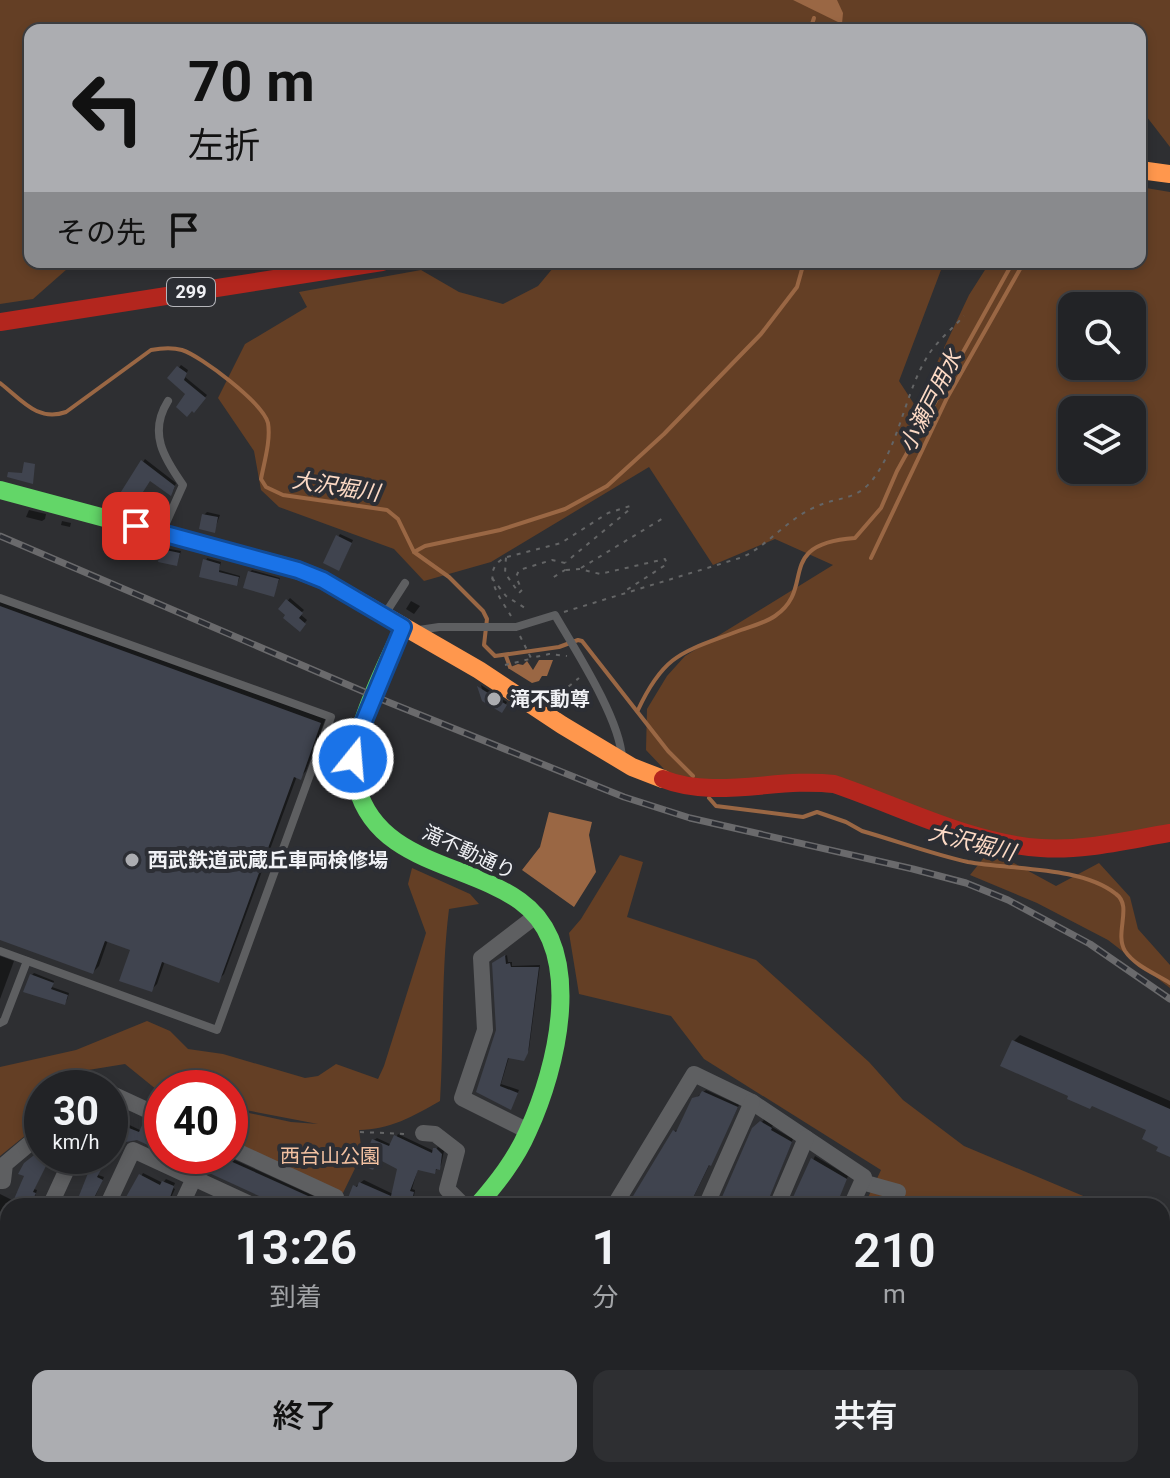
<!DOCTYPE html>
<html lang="ja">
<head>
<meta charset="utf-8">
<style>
  body { margin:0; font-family:Roboto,"Noto Sans JP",sans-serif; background:#2e2f32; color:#f1f3f6; height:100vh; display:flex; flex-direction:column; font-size:30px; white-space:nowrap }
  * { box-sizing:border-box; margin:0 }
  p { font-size:26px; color:#a2a4a7 }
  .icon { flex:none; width:44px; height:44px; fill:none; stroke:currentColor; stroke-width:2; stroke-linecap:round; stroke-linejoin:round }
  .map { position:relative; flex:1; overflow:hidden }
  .sheet { position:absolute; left:0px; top:1198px; width:1170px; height:280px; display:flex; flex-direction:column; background:#222326; border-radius:24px 24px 0 0; box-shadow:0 4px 12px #0003,0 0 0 2px #3f4043 }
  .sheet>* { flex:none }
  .banner { position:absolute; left:24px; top:24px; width:1122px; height:244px; border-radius:16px; box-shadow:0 4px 12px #0003,0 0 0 2px #3f4043; background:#acadb1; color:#111; overflow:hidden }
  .buttons { position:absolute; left:1058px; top:292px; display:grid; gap:16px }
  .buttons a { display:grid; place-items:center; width:88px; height:88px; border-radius:16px; background:#222326; box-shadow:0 4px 12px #0003,0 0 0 2px #3f4043; font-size:40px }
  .speed { position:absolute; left:24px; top:1070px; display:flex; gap:16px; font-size:40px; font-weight:700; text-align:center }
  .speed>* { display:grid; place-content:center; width:104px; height:104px; border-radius:50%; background:#222326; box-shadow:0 4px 12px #0003,0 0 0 2px #3f4043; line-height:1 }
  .speed small { font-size:20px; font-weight:400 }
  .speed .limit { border:12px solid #d22; background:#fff; color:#111 }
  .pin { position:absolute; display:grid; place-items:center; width:68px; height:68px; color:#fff; margin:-34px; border-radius:16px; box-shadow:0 4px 12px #0006 }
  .me { position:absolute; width:88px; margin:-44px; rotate:17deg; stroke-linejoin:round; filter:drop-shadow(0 0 6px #0008) }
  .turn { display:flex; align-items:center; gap:28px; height:168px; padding:0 32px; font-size:36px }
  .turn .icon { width:104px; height:104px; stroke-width:2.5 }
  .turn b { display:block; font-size:56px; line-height:68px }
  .then { display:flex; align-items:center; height:76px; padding:0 32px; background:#0003; gap:16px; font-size:30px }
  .eta { display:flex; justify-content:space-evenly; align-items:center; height:136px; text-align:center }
  .eta b { font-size:48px; font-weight:600; line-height:56px }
  .cta { display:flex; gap:16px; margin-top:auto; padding:16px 32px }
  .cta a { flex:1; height:92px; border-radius:16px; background:#acadb1; color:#111; font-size:32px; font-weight:600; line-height:92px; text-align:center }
  .cta a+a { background:#2e2f32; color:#f1f3f6 }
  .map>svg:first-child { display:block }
</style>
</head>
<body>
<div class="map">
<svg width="1170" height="1478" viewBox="0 0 1170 1478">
  <rect width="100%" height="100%" fill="#2e2f32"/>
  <!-- green -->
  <g fill="#643f25" fill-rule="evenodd">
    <path d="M0 0H1170V147L1140 108V30H30V262H75L33 299 0 304Z"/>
    <path d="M1140 187 1170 192V833L1032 846 866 794 680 786 646 750 647 709 667 676 685 656 833 565 775 539 713 565 649 467 491 562 424 581 394 549 279 507 261 490 254 451 218 398 245 344 307 307 299 292 421 270 459 292 503 304 538 286 558 262H944L899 381 916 407 969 295 990 262H1140ZM1072 306H1132V366H1072ZM1072 410H1132V470H1072Z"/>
    <path d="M990 850 1056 886 1099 863 1130 897 1138 929 1170 965V988L1108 940 1037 903 970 875Z"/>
    <path d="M620 855 643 862 627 917 756 960 869 1062 903 1100 964 1146 1107 1206H864L881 1170 704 1059 671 1016 579 994 569 933 581 919Z"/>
    <path d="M412 868 470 894 479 904 449 909C441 973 444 1037 440 1101 414 1116 389 1130 359 1130L362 1154 343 1193 230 1141V1109L291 1122 318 1124 230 1107V1088H162V1094L125 1064 82 1071 57 1081 58 1088H42V1122L0 1156V1067L76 1050 147 1021 170 1031 188 1049 223 1054 305 1078 318 1076 336 1064 378 1079 384 1066 426 933 408 884Z"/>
    <path d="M1162 1229 1170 1233V1478H702L706 1470H1162Z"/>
    <path d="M327 1470H396L414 1478H330L325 1476Z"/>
  </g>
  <!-- water -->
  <g fill="#9a6744">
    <path d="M793 0H837L843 13 842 24Z"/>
    <path d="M539 660H553L547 676H542L539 681 532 683 508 668 518 664 523 665 527 661 533 670Z"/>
    <path d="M549 812 592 822 589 835 596 872 574 907 522 870 540 847Z"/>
  </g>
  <!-- shadow -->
  <g fill="#0007">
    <path d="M181 365 188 370 185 377 207 395 194 411 187 393 170 378Z"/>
    <path d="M145 459 176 483 173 491 151 479 121 495Z"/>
    <path d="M29 510 46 514 45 519 42 521 26 517Z"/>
    <path d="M207 512 220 515 214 531 204 515Z"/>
    <path d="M62 521 71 523 70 527 61 525Z"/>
    <path d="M340 534 353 540 341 566 338 537Z"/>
    <path d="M165 548 181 551 177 564 162 550Z"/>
    <path d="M207 558 221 562 219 570 240 576 238 582 236 584 202 576Z"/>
    <path d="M252 570 280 578 273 595 250 572Z"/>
    <path d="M290 598 304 610 300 614 307 620 300 629 281 609Z"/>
    <path d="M0 599 326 717 306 771 300 777 297 776 224 974 218 980 165 961 157 984 151 990 132 949 108 940 99 966 93 972 0 938Z"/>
    <path d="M411 601 420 606 414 614 406 609Z"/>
    <path d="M481 685 507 702 504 708 484 699Z"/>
    <path d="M507 955 508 962H512V966L540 965 529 1049 526 1056 509 1057 501 1084 519 1090 511 1108 478 1091 498 1030 497 961Z"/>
    <path d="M0 956 14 961 0 999Z"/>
    <path d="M34 973 54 981 52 987 69 993 67 1000 64 1003 32 975Z"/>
    <path d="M1020 1035 1170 1101V1155L1148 1129 1003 1065 1014 1041Z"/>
    <path d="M706 1090 739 1105 689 1206H672L652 1195 647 1206H630L674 1131 679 1130 694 1099Z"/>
    <path d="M119 1120 142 1131 147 1122 161 1128 155 1138 120 1137 110 1146V1124L115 1126Z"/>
    <path d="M764 1120 773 1125 772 1127 793 1139 769 1198V1206H720L754 1129Z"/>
    <path d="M398 1134 434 1151 438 1147 444 1151 441 1165 435 1171 418 1168 412 1189 415 1190 412 1206H388L367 1196 363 1206H352L355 1187 364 1180 393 1194 399 1167 374 1140 377 1138 392 1145Z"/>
    <path d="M42 1151V1156H50L34 1189 37 1190 32 1206H8V1256L0 1268V1194L16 1202 36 1155Z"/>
    <path d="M214 1156H226L318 1198 315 1206H267L268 1201Z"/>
    <path d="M815 1156 848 1176 835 1206H791Z"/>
    <path d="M96 1162 103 1165 98 1175 104 1177 91 1206H77Z"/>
    <path d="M143 1173 163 1183 166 1179 175 1183 173 1188 175 1189 167 1206H124Z"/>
    <path d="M434 1200 439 1206H427H428Z"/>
    <path d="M203 1201 214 1206H199Z"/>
    <path d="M8 1320V1334L3 1332Z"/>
    <path d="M0 1366 8 1370V1408L0 1425Z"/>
    <path d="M8 1467V1470H23L36 1478H2Z"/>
    <path d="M78 1470H95L91 1478H77Z"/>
    <path d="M152 1470H198L194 1478H149Z"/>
    <path d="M227 1470H245L241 1478H224Z"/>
    <path d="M413 1470H458L455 1478H422L412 1474Z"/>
    <path d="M487 1470H533L530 1478H482Z"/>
    <path d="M564 1470H613L610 1478H558Z"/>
    <path d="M637 1470H682L679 1478H634Z"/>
  </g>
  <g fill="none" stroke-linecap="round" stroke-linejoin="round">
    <!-- stream -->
    <g stroke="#9a6744" stroke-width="4">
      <path d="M810 30 814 18"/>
      <path d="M0 383C22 400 37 422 66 412L151 350C162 348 171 347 182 350 201 356 263 403 268 423 271 440 264 463 261 479L266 487 283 495 387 510 398 519 414 552 449 577 483 611 487 619 484 645 495 656 559 647 578 640 582 641 668 751 693 776"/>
      <path d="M414 552 425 546 500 530 565 509 607 486 664 434 761 334 797 287 804 262"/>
      <path d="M871 558 947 398 1024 262"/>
      <path d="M506 656 510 667"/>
      <path d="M638 710C665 652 684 652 741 630 752 626 765 623 775 616 817 588 773 544 855 538L881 508 897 471 1013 262"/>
      <path d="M709 798 716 806 803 817 817 812 846 822 862 831C897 841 932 854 968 862 1011 870 1081 866 1116 894 1133 906 1114 933 1125 951 1135 966 1156 974 1170 983"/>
    </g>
  </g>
  <!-- building -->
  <g fill="#40444f">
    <path d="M177 366 187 373 184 380 206 398 194 413 192 411 187 417 176 407 185 394 167 378Z"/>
    <path d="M141 460 175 486 171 496 150 481 134 506 119 495Z"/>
    <path d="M24 462 35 464 33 484 7 477 8 472 22 473Z"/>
    <path d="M202 514 218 517 215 533 199 529Z"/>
    <path d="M336 535 352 543 339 571 323 563Z"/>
    <path d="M161 549 180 553 177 566 158 562Z"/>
    <path d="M203 559 220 564 219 572 239 577 237 586 199 577Z"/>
    <path d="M248 571 279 579 274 597 243 588Z"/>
    <path d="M286 599 303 613 299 618 306 624 300 632 283 618 285 615 278 609Z"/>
    <path d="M0 606 321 723 301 780 294 777 219 983 162 962 152 992 119 981 130 950 105 941 93 974 0 940Z"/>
    <path d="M477 686 507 705 502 713 482 701Z"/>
    <path d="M505 955 506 964 510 963 511 967H539L528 1053 524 1061 508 1058 500 1086 518 1093 511 1110 476 1092 496 1030 492 963Z"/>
    <path d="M30 974 54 983 51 989 68 995 65 1005 23 992Z"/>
    <path d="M1012 1040 1170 1109V1157L1156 1151 1158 1147 1142 1139 1146 1130 1092 1106 1090 1109 1067 1099 1068 1096 1000 1066Z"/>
    <path d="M702 1091 738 1107 711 1166 709 1165 689 1206H672L651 1197 647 1206H627L673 1130 676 1132 692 1098 699 1096Z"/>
    <path d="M760 1121 772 1128 771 1130 792 1142 766 1206H755L740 1199 737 1206 719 1204 752 1128Z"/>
    <path d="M114 1122 139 1132 143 1123 160 1130 155 1141 153 1139 150 1146 137 1140 126 1142 119 1139 110 1159V1132Z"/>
    <path d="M394 1135 432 1153 433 1148H436L442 1154 440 1170 436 1169 435 1174 418 1170 410 1191 414 1192 411 1205 415 1206H383L366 1198 363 1206H348L351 1200 348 1198 353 1185 357 1187 359 1182 391 1196 397 1169 378 1159 373 1170 361 1165 372 1139 389 1146Z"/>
    <path d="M38 1152 50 1158 33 1192 36 1193 30 1206H11L24 1176 18 1174 24 1163Z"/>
    <path d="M211 1156H219L317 1200 314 1206H265L266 1201 259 1196 207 1172Z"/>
    <path d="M811 1158 847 1179 836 1206H811L805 1203 803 1206H789Z"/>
    <path d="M92 1163 102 1168 97 1177 103 1180 90 1206H75Z"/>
    <path d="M139 1174 160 1185 162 1181 174 1186 167 1206H121Z"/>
  </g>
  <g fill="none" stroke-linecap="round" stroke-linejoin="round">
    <!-- path -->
    <g stroke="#646566" stroke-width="2" stroke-dasharray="4 6" stroke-linecap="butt">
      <path d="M507 557 561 543 608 513 630 506 629 510 566 562"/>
      <path d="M581 568 665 517"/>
      <path d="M566 570 580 569 600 574 665 559 667 564 625 591"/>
      <path d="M492 578 506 596 525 608"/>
      <path d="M564 612 743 557C769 544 787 520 813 508 839 495 857 503 876 475 900 440 905 394 927 357 936 342 952 329 964 316"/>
      <path d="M511 616C500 597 478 571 506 557L505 573 519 593 522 590 516 577 519 570 552 560 565 563V570L549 580"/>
      <path d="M520 636 531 658 549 654 567 656"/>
      <path d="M505 665 530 659"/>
      <path d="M553 699 579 678"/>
      <path d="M360 1132 406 1134"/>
      <path d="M909 1200 916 1206"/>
      <path d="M1162 1256 1170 1264"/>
      <path d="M0 1313 4 1304"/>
      <path d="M0 1375 6 1361"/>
      <path d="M352 1470 379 1478"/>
      <path d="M27 1478 30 1470"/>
      <path d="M85 1478 86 1475 91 1478"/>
      <path d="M98 1478 102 1470"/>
      <path d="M104 1478 107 1472 121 1478"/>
      <path d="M171 1478 175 1470"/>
      <path d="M394 1478 397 1470"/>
      <path d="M782 1478 786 1470"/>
    </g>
    <!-- lane -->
    <g stroke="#5e5f61" stroke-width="8">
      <path d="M162 532 183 485C164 458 148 433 168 401"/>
      <path d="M0 598 331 717 217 1030 0 951"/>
      <path d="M385 614 405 583"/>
      <path d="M419 630 439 627H516L555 615C576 651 620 719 622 758"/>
      <path d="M0 1023 4 1021 27 961"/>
    </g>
    <!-- street -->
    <g stroke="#5e5f61" stroke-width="16">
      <path d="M110 1093 162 1117"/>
      <path d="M528 1131 462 1098 485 1030 481 958 537 915"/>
      <path d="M423 1133 435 1134 457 1151 447 1189 464 1206"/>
      <path d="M230 1148 336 1197 332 1206"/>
      <path d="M0 1181H3L5 1164 42 1133"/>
      <path d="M862 1182 898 1192"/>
      <path d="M50 1206 73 1156"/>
      <path d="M107 1206 133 1150 254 1206"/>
      <path d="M181 1206 194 1178"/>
      <path d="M614 1206 694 1074 752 1102 864 1177 851 1206"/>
      <path d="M706 1206 752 1102"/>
      <path d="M777 1206 806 1138"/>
      <path d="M0 1344 8 1348"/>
      <path d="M0 1459 8 1442"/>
      <path d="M63 1478 67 1470"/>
      <path d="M136 1478 139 1470"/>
      <path d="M210 1478 214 1470"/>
      <path d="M318 1478 321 1470"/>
      <path d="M468 1478 472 1470"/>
      <path d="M544 1478 547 1470"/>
      <path d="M620 1478 623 1470"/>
      <path d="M693 1478 697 1470"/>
    </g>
    <!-- fast -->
    <g stroke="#63d668" stroke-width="18">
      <path d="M0 490 292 568"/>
      <path d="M403 627C385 670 344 741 357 787 378 863 465 862 520 901 587 949 557 1068 528 1131 516 1159 497 1183 477 1206"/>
    </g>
    <!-- slow -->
    <g stroke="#ff974d" stroke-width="18">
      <path d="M1140 170 1170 174"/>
      <path d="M292 568 323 580 479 670 562 725 632 767 663 779"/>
    </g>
    <!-- jam -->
    <g stroke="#b3261e" stroke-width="18">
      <path d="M0 322 382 262"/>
      <path d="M663 779C716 800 778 777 834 784 902 807 969 843 1041 848 1084 851 1127 840 1170 833"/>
      <path d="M0 1283 8 1287"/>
      <path d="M263 1478 267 1470"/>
    </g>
    <!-- rail casing -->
    <g stroke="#6a6a6c" stroke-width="7">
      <path id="rail" d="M0 536 388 702 624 797 690 818 913 869 966 883 1008 900 1090 944 1170 999"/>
    </g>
    <!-- rail -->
    <use href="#rail" stroke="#2c2e34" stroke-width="4" stroke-dasharray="12" stroke-linecap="butt"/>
  </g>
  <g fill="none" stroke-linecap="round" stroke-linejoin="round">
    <!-- route casing -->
    <g stroke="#114b97" stroke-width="20">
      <path id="route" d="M136 526 298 570 323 580 403 627 356 740 353 759"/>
    </g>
    <!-- route -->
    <use href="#route" stroke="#1a73e8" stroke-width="14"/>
  </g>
  <!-- markers -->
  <g fill="#acadb1" stroke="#2c2e34" stroke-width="3">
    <circle cx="494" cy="699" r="8"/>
    <circle cx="132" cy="860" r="8"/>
  </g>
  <g text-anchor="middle" stroke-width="8" stroke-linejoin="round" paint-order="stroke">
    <!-- shield labels -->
    <rect fill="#2c2e34" stroke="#b5b6bb" stroke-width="2" x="167" y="278" width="48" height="28" rx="6"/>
    <g font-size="18" font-weight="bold" fill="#f0f1f5">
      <text x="191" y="298">299</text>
    </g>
    <!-- poi labels -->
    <g font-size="20" font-weight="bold" fill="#f0f1f5" stroke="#2c2e34" text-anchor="start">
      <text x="510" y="706">滝不動尊</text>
      <text x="148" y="867">西武鉄道武蔵丘車両検修場</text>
    </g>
    <!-- street labels -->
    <g font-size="20" fill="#f0f1f5" stroke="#2c2e34">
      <text transform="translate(469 852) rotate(25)" y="7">滝不動通り</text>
    </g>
    <!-- park labels -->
    <g font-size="20" fill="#f3c1a1" stroke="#2c2e34">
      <text x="330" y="1163">西台山公園</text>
    </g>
    <!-- water labels -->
    <g font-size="22" font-style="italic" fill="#fddac5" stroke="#2c2e34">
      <text transform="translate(930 401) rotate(-63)" y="8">小瀬戸用水</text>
      <text transform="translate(336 486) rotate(9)" y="8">大沢堀川</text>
      <text transform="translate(972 842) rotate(14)" y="8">大沢堀川</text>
    </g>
  </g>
</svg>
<div class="buttons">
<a><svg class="icon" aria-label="search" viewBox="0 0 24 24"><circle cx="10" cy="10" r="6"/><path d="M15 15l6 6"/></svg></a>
<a><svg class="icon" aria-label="layers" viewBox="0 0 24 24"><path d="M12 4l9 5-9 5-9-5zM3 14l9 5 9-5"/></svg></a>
</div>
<div class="speed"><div>30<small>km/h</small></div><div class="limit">40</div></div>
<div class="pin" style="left:136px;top:526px;background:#d93025"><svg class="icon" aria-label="arrive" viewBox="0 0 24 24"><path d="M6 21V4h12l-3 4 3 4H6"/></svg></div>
<svg class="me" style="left:353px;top:759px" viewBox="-20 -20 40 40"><circle r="17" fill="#1a73e8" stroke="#fff" stroke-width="3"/><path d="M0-11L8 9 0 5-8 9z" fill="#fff"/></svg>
<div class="banner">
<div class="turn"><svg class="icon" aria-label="left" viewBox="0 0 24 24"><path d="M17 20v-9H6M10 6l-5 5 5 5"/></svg><div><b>70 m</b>左折</div></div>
<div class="then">その先<svg class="icon" aria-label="arrive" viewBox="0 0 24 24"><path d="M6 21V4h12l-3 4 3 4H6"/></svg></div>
</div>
<section class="sheet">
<div class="eta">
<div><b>13:26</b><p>到着</p></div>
<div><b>1</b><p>分</p></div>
<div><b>210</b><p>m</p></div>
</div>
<div class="cta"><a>終了</a><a>共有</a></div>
</section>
</div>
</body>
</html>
